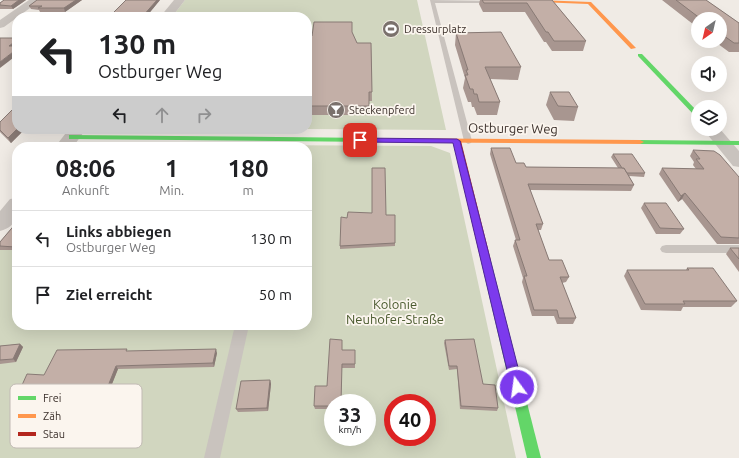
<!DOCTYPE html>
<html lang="de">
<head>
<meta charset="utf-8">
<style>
  body { margin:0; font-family:Ubuntu,sans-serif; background:#f2f2f2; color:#202124; height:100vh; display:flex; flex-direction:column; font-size:15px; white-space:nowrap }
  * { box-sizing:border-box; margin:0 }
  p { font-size:13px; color:#757577 }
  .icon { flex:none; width:22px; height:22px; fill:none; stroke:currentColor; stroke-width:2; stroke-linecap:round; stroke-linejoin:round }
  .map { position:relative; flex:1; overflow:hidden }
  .drawer { position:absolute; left:12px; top:142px; width:300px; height:188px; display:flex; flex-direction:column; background:#fff; border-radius:16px; box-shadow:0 4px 16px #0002 }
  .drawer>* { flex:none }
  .hud { position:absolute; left:12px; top:12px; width:300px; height:122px; border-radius:16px; box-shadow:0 4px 16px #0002; background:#fff; color:#202124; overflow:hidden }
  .needle { width:26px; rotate:214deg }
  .controls { position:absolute; left:691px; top:12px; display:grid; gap:8px }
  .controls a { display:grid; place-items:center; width:36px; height:36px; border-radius:50%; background:#fff; box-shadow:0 4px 16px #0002; font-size:20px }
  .speed { position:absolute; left:324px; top:394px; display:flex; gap:8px; font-size:20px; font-weight:700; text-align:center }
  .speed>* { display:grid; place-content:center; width:52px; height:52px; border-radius:50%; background:#fff; box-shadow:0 4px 16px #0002; line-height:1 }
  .speed small { font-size:10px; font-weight:400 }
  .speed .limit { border:6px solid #d22; background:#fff; color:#111 }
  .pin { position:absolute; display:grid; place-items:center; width:34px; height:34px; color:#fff; margin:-17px; border-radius:8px; box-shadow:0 2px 6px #0006 }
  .me { position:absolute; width:44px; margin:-22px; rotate:346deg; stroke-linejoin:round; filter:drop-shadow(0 0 3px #0008) }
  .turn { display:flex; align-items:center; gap:14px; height:84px; padding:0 20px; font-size:18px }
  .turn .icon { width:52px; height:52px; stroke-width:2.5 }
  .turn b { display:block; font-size:28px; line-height:34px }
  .lanes { display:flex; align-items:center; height:38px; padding:0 20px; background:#0003; justify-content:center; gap:20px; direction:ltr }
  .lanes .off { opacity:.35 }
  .eta { display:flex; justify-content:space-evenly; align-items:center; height:68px; text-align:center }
  .eta b { font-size:24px; font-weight:600; line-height:28px }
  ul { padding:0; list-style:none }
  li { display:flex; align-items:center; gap:12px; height:56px; padding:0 20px; border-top:1px solid #e0e0e0 }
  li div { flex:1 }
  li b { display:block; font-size:15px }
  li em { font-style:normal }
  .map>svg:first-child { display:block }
</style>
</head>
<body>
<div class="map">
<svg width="739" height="458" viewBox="0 0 739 458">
  <rect width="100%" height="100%" fill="#f0ebe5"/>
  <!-- green -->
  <g fill="#d1d6bf" fill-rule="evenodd">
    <path d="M185 0H417L446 130 307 129V17H172Z"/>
    <path d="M98 144 431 146 450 153 516 458H0V246L17 225V325H307V147H88ZM333 403H367V437H333ZM393 403H427V437H393Z"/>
  </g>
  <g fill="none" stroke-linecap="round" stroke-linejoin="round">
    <!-- lane -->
    <g fill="#c9c3be" fill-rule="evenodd">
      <path d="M430 0 497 1 494 3H435L472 141 471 143 468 144 464 141Z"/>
      <path d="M666 245H739V253H666L662 252 660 249 662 246Z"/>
      <path d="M235 325H249L220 458H204Z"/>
    </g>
    <!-- street -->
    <g fill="#c9c3be" fill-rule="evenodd">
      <path d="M29 0H41L4 27 0 28V20Z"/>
      <path d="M174 0H185L172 17H160Z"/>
      <path d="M69 129H86L73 147H55Z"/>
      <path d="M703 129H720L739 151V167L733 166Z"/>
      <path d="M17 198C17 214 19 226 0 231V211L10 199Z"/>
    </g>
    <!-- fast -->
    <g fill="#63d668" fill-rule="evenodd">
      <path d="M638 54H642L698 112V118L696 117 638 56Z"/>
      <path d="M69 135 374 138 378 140 374 142 72 139H69Z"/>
      <path d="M637 140 739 141V145L640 144 636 142Z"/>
      <path d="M486 257 489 259 491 261 541 458H527L481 261 483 259Z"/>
    </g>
    <!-- slow -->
    <g fill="#ff974d" fill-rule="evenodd">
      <path d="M537 0 591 2 636 48 631 49 588 4 538 2 536 1Z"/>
      <path d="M371 138 640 140 644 142 640 144 374 142 370 140Z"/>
    </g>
    <!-- jam -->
    <path fill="#b3261e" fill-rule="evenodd" d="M454 139H457L461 141 491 261 489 263H483L481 261 453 141Z"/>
  </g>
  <!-- wall -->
  <g fill="#a89690">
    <path d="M4 0H26L13 9H0V3Z"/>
    <path d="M37 0H82L65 12H40L39 10 31 9 29 6Z"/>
    <path d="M160 0 146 17H113L112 14Z"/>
    <path d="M480 0H552L586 41 583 51H552L546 42H544L525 12H483L479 4Z"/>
    <path d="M662 0H706L739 23V52H729L714 41H720V19H698V28Z"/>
    <path d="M307 32 312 36 352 33 357 43H371L372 101H369V115H307V57L308 50H307Z"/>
    <path d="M456 33 521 67 518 80 490 79 500 102 497 115H477L474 107H472L471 102H468L463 88 465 78 455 45Z"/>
    <path d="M550 92 578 107 574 121 554 120 546 105Z"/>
    <path d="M0 122 17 129H25L11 143 0 132Z"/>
    <path d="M491 148 516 163 526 167 618 168 611 157 613 154 645 173 644 177 629 176 634 185 631 191 530 190 543 224 541 230H538L549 260 569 277 566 282 562 283 576 318 573 324H557L554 316H532L522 282 523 278 513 246 515 240H516L490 154Z"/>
    <path d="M693 150 739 177V244H717L682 199 678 202 659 174 662 168 696 169 693 165 694 162 690 156Z"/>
    <path d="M644 203 684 229 680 234H656L641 208Z"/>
    <path d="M386 215H395V246L340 249V246L347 218Z"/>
    <path d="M17 222V250H0V242Z"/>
    <path d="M730 248H739V272L726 254Z"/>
    <path d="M687 268 737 301 731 307H683L681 311 641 310 624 276 627 270H686Z"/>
    <path d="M445 340 483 384 498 408 497 411 460 409 457 369 449 370 444 343Z"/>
    <path d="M20 344 23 347 16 362 0 364V346Z"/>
    <path d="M342 350H355V368H342L333 403V409H315L314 406 327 386Z"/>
    <path d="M128 351 217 353 214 367 118 369 102 409 67 410 66 414 35 416 32 413 38 401 21 397 18 394 44 375Z"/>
    <path d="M270 380 271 384 268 411 238 412 236 409Z"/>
  </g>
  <!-- shaded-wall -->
  <g fill="#887a75">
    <path d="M19 0H26L13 9 11 6Z"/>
    <path d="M76 0H82L65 12 64 8Z"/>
    <path d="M157 0H160L146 17H142Z"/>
    <path d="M17 40V45L11 50 9 46Z"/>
    <path d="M17 49V55L0 68V62Z"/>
    <path d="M17 129H25L11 143 8 138Z"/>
    <path d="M685 193 682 199 678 202 681 196Z"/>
    <path d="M20 344 23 347 16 362 13 359Z"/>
    <path d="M216 349 217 353 214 367 213 363Z"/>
    <path d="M116 366 118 369 102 409 100 406Z"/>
    <path d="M270 380 271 384 268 411 267 408Z"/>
    <path d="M65 407 67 410 66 414 63 411Z"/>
  </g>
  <!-- building -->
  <g fill="#c3afa7" stroke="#887a75">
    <path d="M4 0H19L11 6 0 5V3Z"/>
    <path d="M37 0H76L64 8H38L42 6H29Z"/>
    <path d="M126 0H157L142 17H124L125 16 112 14Z"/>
    <path d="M482 0H552L586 41H554L548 32H546L527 3H484Z"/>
    <path d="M676 0H706L739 23V43H734L720 33V19H701Z"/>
    <path d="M314 22H352V32L357 43H371L372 92H369V106H307V57L310 41H307V32L312 36Z"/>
    <path d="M501 32 521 67H485L500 102H479L477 94H474L473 89H470L465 75H468L466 70H468L456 33Z"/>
    <path d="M0 38H17V40L9 46H17V49L0 62Z"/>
    <path d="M550 92H569L578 107 558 106Z"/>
    <path d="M17 105V129L8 138 0 130V122Z"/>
    <path d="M491 148H510L516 163H524L526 167 624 168 634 185 528 184 543 224H536L549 260H562L569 277H560L576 318H559L557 310H534L524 276H527L515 240H520Z"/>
    <path d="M693 150 714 151 720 155 739 177V238L721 237 685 193 681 196 662 168 704 169 696 159H700Z"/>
    <path d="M613 154H632L645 173H627L624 168H622Z"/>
    <path d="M372 168H385L386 215H395V243L340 246 341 217 347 218 348 212 372 213Z"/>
    <path d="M644 203H666L684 229 660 228Z"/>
    <path d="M17 222V244L15 247 0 246V242Z"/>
    <path d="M730 248H739V259Z"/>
    <path d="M687 268H713L737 301H683L685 304H645L627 270H689Z"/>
    <path d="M330 339 342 340V350H355V364H342L341 403H333V406H314L315 386H327Z"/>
    <path d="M474 339 483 384 495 385 498 408 461 406 457 366H449L445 340Z"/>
    <path d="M20 344 13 359 0 360V346Z"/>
    <path d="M127 349 126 351 216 349 213 363 116 366 100 406 65 407 63 411 32 413 39 398 18 394 27 374 44 375 57 350Z"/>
    <path d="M270 380 267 408 236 409 241 381Z"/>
  </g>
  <!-- route -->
  <path fill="#7c3aed" stroke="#51269a" d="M357 138 457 139 460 141 523 387 521 391 517 393 512 391 511 387 453 143 360 142H357Z"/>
  <!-- icons -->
  <defs>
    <g id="stadium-disc" transform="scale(0.9)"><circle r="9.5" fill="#7a716c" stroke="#fbf5ee"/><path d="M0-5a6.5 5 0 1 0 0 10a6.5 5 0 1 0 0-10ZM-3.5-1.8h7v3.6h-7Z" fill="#fff"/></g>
    <g id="bar-disc" transform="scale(0.9)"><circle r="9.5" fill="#7a716c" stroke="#fbf5ee"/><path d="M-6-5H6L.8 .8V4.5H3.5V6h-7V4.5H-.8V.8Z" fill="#fff"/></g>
  </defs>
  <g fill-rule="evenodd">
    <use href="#stadium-disc" x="391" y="29"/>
    <use href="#bar-disc" x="336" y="110"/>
  </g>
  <g text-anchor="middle" stroke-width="3.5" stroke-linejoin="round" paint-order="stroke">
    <!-- far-poi labels -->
    <g font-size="11" fill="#3b302b" stroke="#fbf5ee" text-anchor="start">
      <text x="404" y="33">Dressurplatz</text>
      <text x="349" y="114">Steckenpferd</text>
    </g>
    <!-- street labels -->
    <g font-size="13" fill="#3b302b" stroke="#fbf5ee">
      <text transform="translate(513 128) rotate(1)" y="5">Ostburger Weg</text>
    </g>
    <!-- park labels -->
    <g font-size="13" fill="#4a5a2e" stroke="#fbf5ee">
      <text x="395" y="309">Kolonie<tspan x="395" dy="15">Neuhofer-Straße</tspan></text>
    </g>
  </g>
  <!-- legend -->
  <rect x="10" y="384" width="132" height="64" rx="6" fill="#fbf5ee" stroke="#c1bab4" stroke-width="1"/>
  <rect x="18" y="396" width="18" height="4" fill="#63d668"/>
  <rect x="18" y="414" width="18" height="4" fill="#ff974d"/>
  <rect x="18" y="432" width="18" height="4" fill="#b3261e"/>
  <g font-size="11" fill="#3b302b">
    <text x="43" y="402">Frei</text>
    <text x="43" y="420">Zäh</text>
    <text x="43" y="438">Stau</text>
  </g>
</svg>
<div class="controls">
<a><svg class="needle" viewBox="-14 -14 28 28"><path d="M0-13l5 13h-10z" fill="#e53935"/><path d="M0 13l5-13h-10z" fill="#757577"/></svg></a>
<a><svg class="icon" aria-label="sound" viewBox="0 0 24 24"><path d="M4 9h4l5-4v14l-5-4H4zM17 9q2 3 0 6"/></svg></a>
<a><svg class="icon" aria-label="layers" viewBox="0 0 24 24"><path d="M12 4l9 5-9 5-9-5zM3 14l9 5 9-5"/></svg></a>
</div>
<div class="speed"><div>33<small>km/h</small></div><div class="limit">40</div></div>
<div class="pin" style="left:360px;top:140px;background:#d93025"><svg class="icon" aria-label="arrive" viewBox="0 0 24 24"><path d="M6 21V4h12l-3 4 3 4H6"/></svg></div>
<svg class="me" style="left:517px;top:387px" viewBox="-20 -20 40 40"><circle r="17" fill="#7c3aed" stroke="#fff" stroke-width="3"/><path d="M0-11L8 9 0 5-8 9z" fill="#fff"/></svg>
<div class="hud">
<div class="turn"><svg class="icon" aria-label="left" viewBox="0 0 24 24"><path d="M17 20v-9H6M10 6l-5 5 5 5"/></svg><div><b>130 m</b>Ostburger Weg</div></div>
<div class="lanes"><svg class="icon" aria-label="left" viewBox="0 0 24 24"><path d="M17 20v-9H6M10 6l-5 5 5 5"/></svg><svg class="icon off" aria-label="ahead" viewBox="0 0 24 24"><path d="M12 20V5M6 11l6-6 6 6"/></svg><svg class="icon off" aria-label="right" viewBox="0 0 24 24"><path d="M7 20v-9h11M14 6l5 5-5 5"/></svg></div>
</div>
<section class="drawer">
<div class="eta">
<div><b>08:06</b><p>Ankunft</p></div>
<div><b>1</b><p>Min.</p></div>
<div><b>180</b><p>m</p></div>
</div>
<ul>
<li><svg class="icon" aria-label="left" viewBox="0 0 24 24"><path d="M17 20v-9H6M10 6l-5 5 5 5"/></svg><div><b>Links abbiegen</b><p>Ostburger Weg</p></div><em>130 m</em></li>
<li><svg class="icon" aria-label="arrive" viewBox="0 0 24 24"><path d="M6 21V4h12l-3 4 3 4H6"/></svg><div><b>Ziel erreicht</b></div><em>50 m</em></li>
</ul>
</section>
</div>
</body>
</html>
